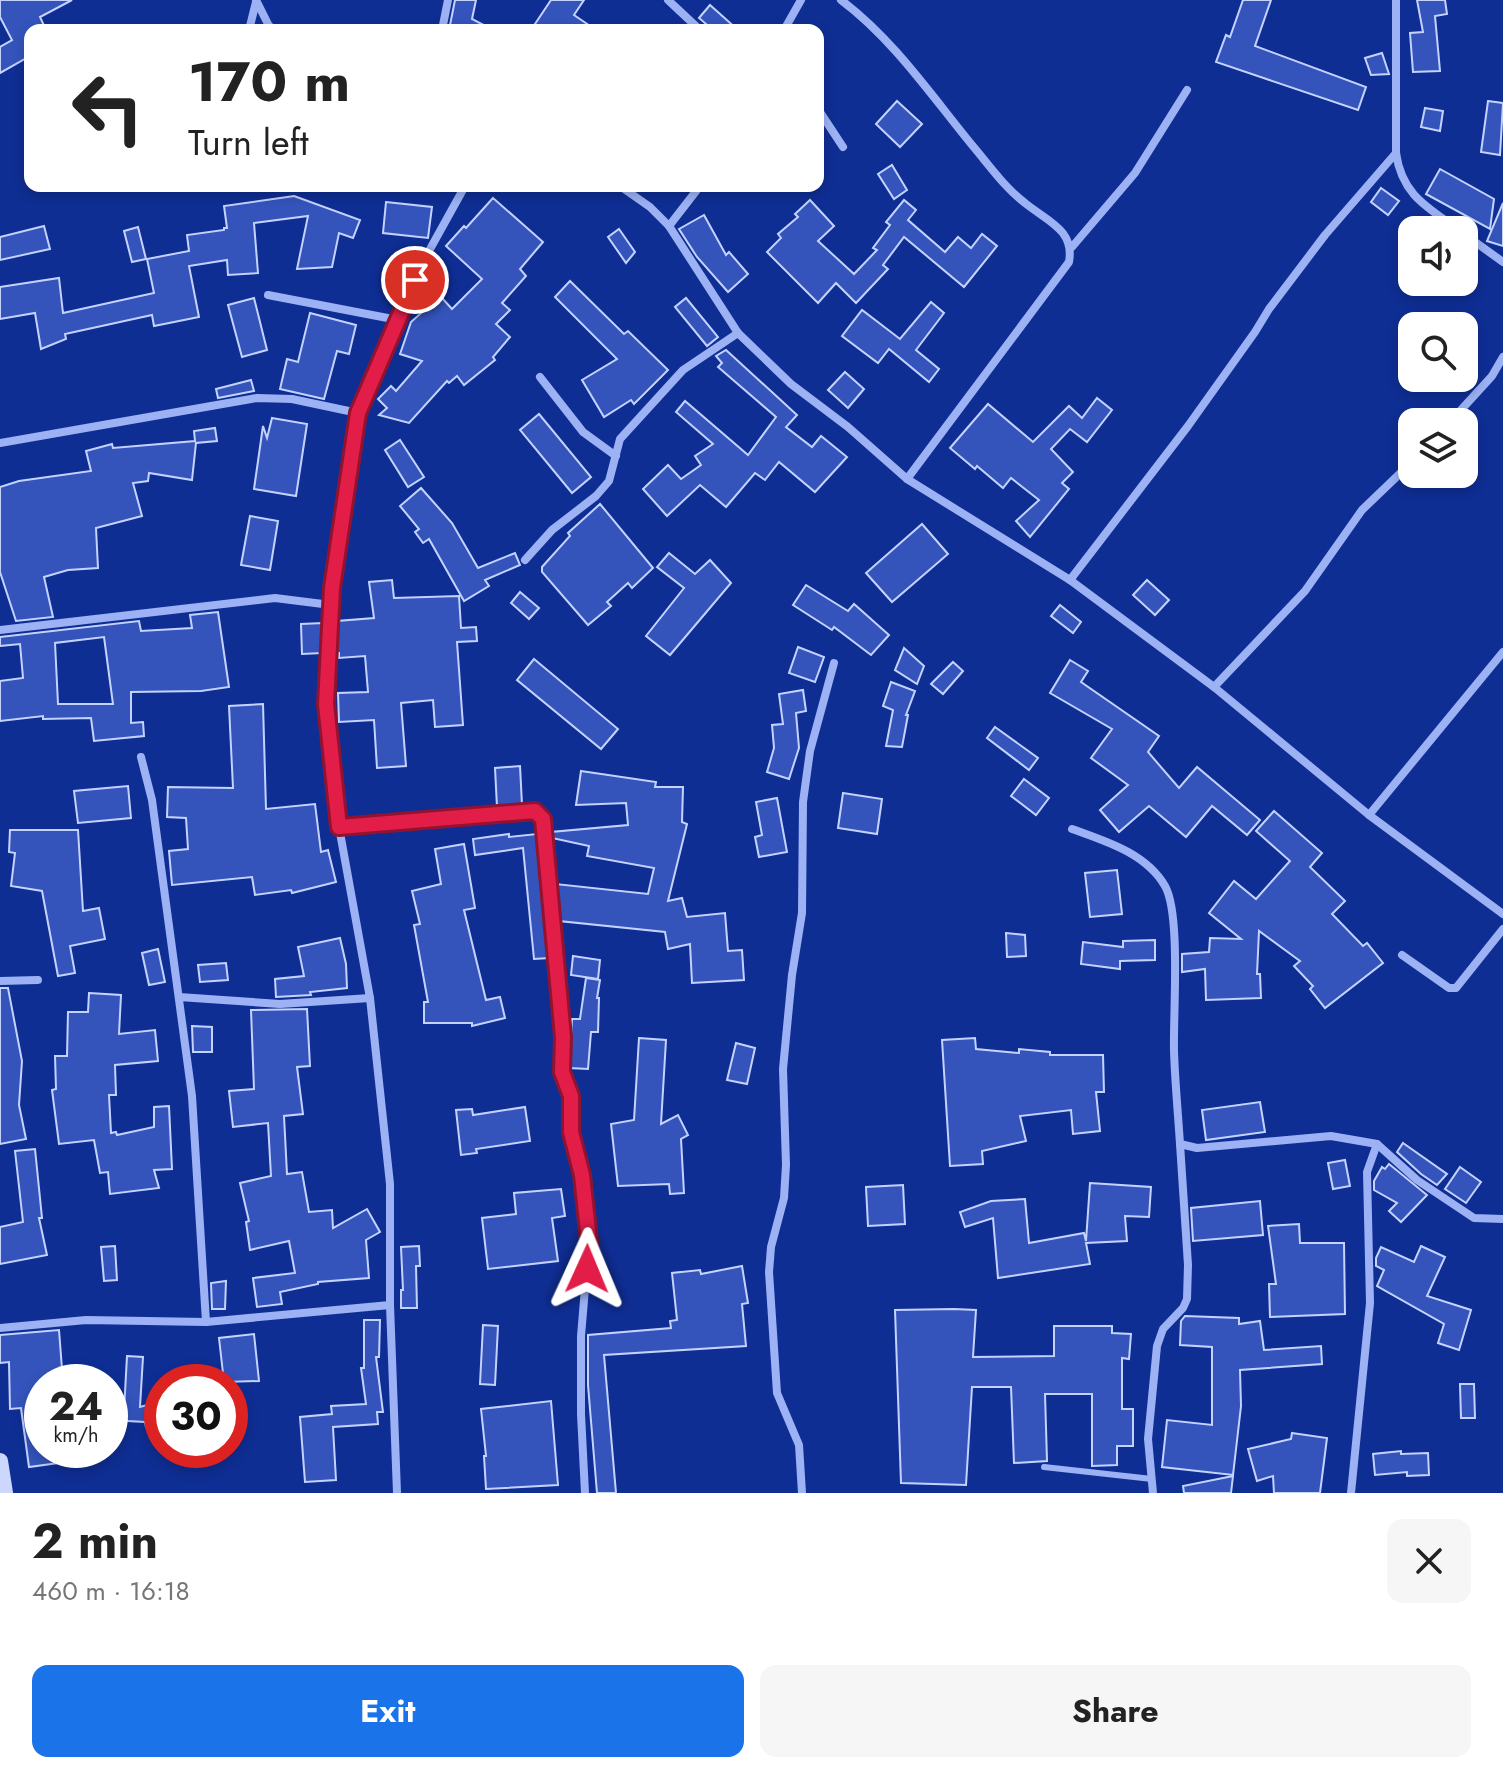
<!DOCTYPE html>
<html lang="en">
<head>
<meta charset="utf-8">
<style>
  body { margin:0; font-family:Jost,sans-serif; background:#f6f6f6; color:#222; height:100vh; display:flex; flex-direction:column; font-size:30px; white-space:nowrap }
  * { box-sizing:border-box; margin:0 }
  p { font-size:26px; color:#767676 }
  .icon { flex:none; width:44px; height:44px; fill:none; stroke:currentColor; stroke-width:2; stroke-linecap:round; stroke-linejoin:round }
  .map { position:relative; height:1493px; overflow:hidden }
  .details { display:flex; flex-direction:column; background:#fff; flex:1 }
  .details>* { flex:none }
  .top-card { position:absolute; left:24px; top:24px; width:800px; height:168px; border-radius:16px; box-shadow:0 4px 12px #0003; background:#fff; color:#222; overflow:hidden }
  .buttons { position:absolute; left:1398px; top:216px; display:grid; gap:16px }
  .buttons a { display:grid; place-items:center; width:80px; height:80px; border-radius:16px; background:#fff; box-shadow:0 4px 12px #0003; font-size:40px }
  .speed { position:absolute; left:24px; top:1364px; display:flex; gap:16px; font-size:40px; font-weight:700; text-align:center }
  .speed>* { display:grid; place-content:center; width:104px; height:104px; border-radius:50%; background:#fff; box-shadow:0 4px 12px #0003; line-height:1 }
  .speed small { font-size:20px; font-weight:400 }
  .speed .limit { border:12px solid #d22; background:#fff; color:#111 }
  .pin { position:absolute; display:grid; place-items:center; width:68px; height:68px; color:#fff; margin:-34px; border:4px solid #fff; border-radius:50%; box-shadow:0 2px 8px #0007 }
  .me { position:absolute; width:88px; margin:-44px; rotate:1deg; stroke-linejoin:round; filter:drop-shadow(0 0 6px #0008) }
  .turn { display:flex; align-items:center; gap:28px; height:168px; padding:0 32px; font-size:36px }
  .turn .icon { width:104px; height:104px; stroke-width:2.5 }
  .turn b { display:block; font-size:56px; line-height:68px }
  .round { display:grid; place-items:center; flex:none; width:84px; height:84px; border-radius:16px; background:#f6f6f6 }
  .head { display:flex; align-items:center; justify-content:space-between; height:136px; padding:0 32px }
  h1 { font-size:48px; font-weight:700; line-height:60px }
  .action { display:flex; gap:16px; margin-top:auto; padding:16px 32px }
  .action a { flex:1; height:92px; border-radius:16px; background:#1a73e8; color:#fff; font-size:32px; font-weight:700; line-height:92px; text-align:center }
  .action a+a { background:#f6f6f6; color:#222 }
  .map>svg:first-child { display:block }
</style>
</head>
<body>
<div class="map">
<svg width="1503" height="1493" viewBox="0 0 1503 1493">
  <rect width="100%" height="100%" fill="#0f2e94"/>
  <!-- building -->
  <g fill="#3454bc" stroke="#c4d3fe" stroke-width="2" fill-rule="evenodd">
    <path d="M0 0H72L40 17 46 30H30V56L0 73V47L12 40 0 17Z"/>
    <path d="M455 0H476L472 19 493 30H449Z"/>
    <path d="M551 0H584L574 15 596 30H531Z"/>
    <path d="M1243 0H1271L1255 46 1366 87 1358 110 1216 62 1226 35 1230 37Z"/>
    <path d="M1417 0H1445L1447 14 1435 16 1440 71 1413 72 1410 33 1423 32Z"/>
    <path d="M710 5 738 30H713L699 18Z"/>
    <path d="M1382 53 1389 74 1371 75 1365 58Z"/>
    <path d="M897 101 922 124 900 147 876 124Z"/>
    <path d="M1488 101 1503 103 1500 155 1481 152Z"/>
    <path d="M1425 108 1443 111 1440 131 1421 127Z"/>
    <path d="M892 165 907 190 894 199 878 174Z"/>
    <path d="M1440 169 1494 199 1490 229 1426 194Z"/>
    <path d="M1381 188 1399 201 1388 215 1371 202Z"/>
    <path d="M294 196 360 220 353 238 339 233 332 267 297 269 308 216 254 223 258 273 228 275 227 260 189 266 199 317 154 326 152 315 65 334 66 339 41 349 35 313 0 319V287L59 278 63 313 154 293 147 259 189 251 187 235 224 230V228H227L224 206Z"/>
    <path d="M493 198 543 242 520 269 526 276 502 303 510 310 496 324 510 337 493 357 495 360 464 385 457 376 449 383 447 381 409 423 379 415 387 408 378 399 391 386 396 391 422 361 400 354 411 322 429 306 421 297 432 287 452 309 482 279 446 246 464 226 466 228Z"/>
    <path d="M810 200 834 226 818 241 854 274 877 250 873 248 890 225 886 222 904 200 916 210 908 220 945 252 958 237 971 248 982 234 997 246 964 287 904 237 883 265 888 269 856 303 836 283 818 303 767 252 781 238 778 234 798 217 795 214Z"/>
    <path d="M386 202 432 207 428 238 383 233Z"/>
    <path d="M1503 203V246L1487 241Z"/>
    <path d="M704 215 726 255 729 252 748 274 728 292 697 257 679 229Z"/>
    <path d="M44 226 50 249 0 260V237Z"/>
    <path d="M138 227 146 259 132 262 124 231Z"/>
    <path d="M619 229 635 252 626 263 608 237Z"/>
    <path d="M570 281 624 334 628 331 668 370 634 404 631 400 604 417 582 380 617 359 555 297Z"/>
    <path d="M254 298 267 350 242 357 228 305Z"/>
    <path d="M686 298 718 337 707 346 675 307Z"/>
    <path d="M931 302 944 313 916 350 939 369 929 382 889 349 878 363 842 336 862 310 900 339Z"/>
    <path d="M310 313 356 325 349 354 337 351 324 399 280 389 287 359 298 362Z"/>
    <path d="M726 350 797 415 786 427 812 447 821 436 847 457 815 492 779 462 765 480 755 473 726 507 700 485 667 516 643 489 668 465 681 479 701 465 695 456 713 444 676 412 685 401 748 455 776 417 718 367 722 363 716 356Z"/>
    <path d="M845 372 864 389 848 408 828 390Z"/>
    <path d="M251 380 254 391 218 398 216 389Z"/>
    <path d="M1097 398 1112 410 1087 442 1070 429 1051 449 1073 472 1062 483 1069 489 1030 537 1016 521 1039 500 1011 478 1003 488 977 466 975 469 950 448 988 404 1033 442 1069 406 1082 418Z"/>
    <path d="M539 414 591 477 572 493 520 430Z"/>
    <path d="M272 418 307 424 296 496 254 489 263 426 267 438Z"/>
    <path d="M215 428 217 441 196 443 192 480 149 473 148 481 133 483 142 516 96 528 98 568 68 570 44 577 53 617 16 621 0 572V487L19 481 91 471 86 451 112 444 113 448 195 441 194 431Z"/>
    <path d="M400 440 424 477 408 487 385 450Z"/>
    <path d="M421 488 452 523 478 568 515 553 520 565 485 580 489 586 464 601 429 539 423 543 415 532 419 529 400 506Z"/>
    <path d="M600 504 653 568 632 588 628 583 607 602 611 606 588 625 542 572V567L570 536 568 533Z"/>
    <path d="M250 516 278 521 270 570 241 565Z"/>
    <path d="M922 524 948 554 892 602 866 573Z"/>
    <path d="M669 553 695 574 710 560 731 583 670 655 646 636 684 588 657 567Z"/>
    <path d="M392 580 394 598 459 596 461 628 476 627 477 641 457 642 463 725 435 727 433 700 401 703 406 766 377 768 374 720 339 722 338 693 368 692 365 656 339 658V653H336L337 621 374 618 369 582Z"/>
    <path d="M1147 580 1169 600 1155 615 1133 595Z"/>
    <path d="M806 585 848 611 854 604 889 635 871 655 834 627 832 630 793 605Z"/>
    <path d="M520 592 539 608 529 619 511 603Z"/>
    <path d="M1060 605 1081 622 1073 633 1051 616Z"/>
    <path d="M218 612 229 687 201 691 131 692V723L143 722 144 736 94 741 91 718 43 719V716L0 721V681L23 678 20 644 0 646V637L139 621 141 631 192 628 190 615ZM104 637 113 704H58L55 643Z"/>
    <path d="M323 623 322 653 302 654 301 624Z"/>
    <path d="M798 647 824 657 815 682 789 673Z"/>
    <path d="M904 648 924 666 917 684 895 670Z"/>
    <path d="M534 659 618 729 601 749 517 680Z"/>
    <path d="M1070 660 1088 671 1081 682 1159 736 1148 752 1179 788 1197 767 1260 820 1247 835 1212 806 1186 837 1149 806 1119 832 1100 810 1128 785 1091 758 1112 729 1050 693Z"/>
    <path d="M953 662 963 671 943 694 931 684Z"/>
    <path d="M891 682 915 691 906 715H908L902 747 886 746 893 710 883 706Z"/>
    <path d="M803 690 806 711 796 713 799 748 789 779 767 772 774 748 772 725 783 724 779 694Z"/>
    <path d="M263 704 266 809 315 804 321 852 328 850 336 882 292 893 291 890 255 895 252 877 172 885 169 851 188 849 186 818 167 817 168 787 233 788 229 706Z"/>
    <path d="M995 727 1038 758 1029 770 987 738Z"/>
    <path d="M520 766 522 805 497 807 495 768Z"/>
    <path d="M581 771 656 782 655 787H683L682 822 687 824 668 901 682 898 687 917 725 913 728 951 742 950 744 980 692 983 690 944 668 949 665 932 559 921 556 884 648 894 654 868 587 856 589 846 552 838 551 832 628 825 626 803 576 805Z"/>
    <path d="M1024 779 1049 798 1036 815 1011 796Z"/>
    <path d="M128 786 131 818 78 823 74 791Z"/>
    <path d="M843 793 882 799 877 834 838 828Z"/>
    <path d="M777 798 787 852 759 857 755 837 762 835 756 802Z"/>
    <path d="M1274 811 1322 853 1310 867 1345 901 1332 914 1363 946 1367 943 1383 963 1325 1008 1310 989 1313 986 1294 966 1300 961 1259 931 1257 974H1260L1261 998 1206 1000 1205 969 1182 972V954L1209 952 1210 938 1241 939 1209 913 1234 881 1256 899 1290 861 1256 831Z"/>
    <path d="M10 830H78L83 911 99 908 105 939 70 946 75 973 58 976 42 891 11 886 15 853 9 852Z"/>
    <path d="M509 834V837L537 834 549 958 534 959 523 848 475 855 473 839Z"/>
    <path d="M464 844 475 908 464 910 486 1000 500 997 505 1018 472 1026V1023H424V1002H428L414 925 420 924 412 891 441 884 435 849Z"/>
    <path d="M1117 870 1122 914 1090 917 1085 873Z"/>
    <path d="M1006 933 1025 935 1026 956 1007 957Z"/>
    <path d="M340 938 346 964 347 988 310 992 311 995 276 997 275 979 304 976 298 947Z"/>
    <path d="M1155 940V960L1120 961V969L1081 964 1083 942 1123 947V941Z"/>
    <path d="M158 949 165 982 149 985 142 953Z"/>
    <path d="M573 956 600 960 598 979 571 975Z"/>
    <path d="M226 963 228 980 200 982 198 965Z"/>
    <path d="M586 978 600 980 597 998H599L598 1032H591L588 1069 569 1068 572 1019H580Z"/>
    <path d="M0 988H8L22 1061 19 1105 26 1139 0 1144Z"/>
    <path d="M89 993 121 995 119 1034 155 1030 158 1061 115 1065 116 1095H109L111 1133 116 1132 117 1135 154 1127V1107L169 1106 172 1169 154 1170 159 1188 110 1194 108 1172 100 1173 94 1140 59 1144 52 1090 56 1089 55 1056H67L68 1012H88Z"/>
    <path d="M307 1009 310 1066 297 1067 303 1114 284 1116 287 1174 302 1172 309 1212 332 1210 333 1228 367 1209 380 1232 366 1240 369 1278 318 1282V1284L280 1292 282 1304 257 1307 253 1278 295 1273 289 1241 250 1250 246 1222 249 1221 240 1183 271 1176 268 1123 233 1127 229 1091 254 1089 251 1010Z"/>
    <path d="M192 1026 212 1027V1052H193Z"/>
    <path d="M639 1038 666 1040 661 1124 678 1115 688 1135 681 1139 684 1193 670 1194 669 1184 618 1186 611 1124 634 1120Z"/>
    <path d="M975 1038 976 1049 1019 1053V1049L1050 1052V1055H1103L1104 1092H1096L1100 1131 1073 1134 1071 1110 1020 1116 1026 1141 982 1151 983 1164 950 1166 942 1040Z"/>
    <path d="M736 1043 755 1048 747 1084 727 1080Z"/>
    <path d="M1260 1102 1265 1132 1206 1140 1202 1110Z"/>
    <path d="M525 1107 530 1141 476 1149 477 1153 461 1155 456 1110 472 1109 473 1115Z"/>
    <path d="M1403 1143 1447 1174 1437 1185 1421 1174 1397 1152Z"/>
    <path d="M35 1149 42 1218H39L47 1255 0 1264V1227L23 1222 15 1151Z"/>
    <path d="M1345 1160 1350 1186 1333 1189 1328 1163Z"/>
    <path d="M1389 1164 1427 1195 1401 1222 1389 1211 1397 1203 1374 1190V1181L1382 1167 1385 1169Z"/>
    <path d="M1460 1167 1481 1182 1466 1203 1445 1189Z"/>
    <path d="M1090 1183 1151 1187 1149 1217 1125 1216 1127 1241 1086 1243 1090 1264 998 1278 993 1218 965 1227 960 1212 991 1201 1025 1199 1029 1243 1084 1233 1086 1241Z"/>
    <path d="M903 1185 905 1224 868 1226 866 1187Z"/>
    <path d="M561 1189 565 1216 552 1218 558 1261 488 1269 482 1218 516 1214 514 1193Z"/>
    <path d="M1260 1201 1263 1235 1193 1241 1191 1208Z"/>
    <path d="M1299 1224 1300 1243H1344L1345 1314 1270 1317 1269 1284H1276L1268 1226Z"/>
    <path d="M115 1246 117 1280 104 1281 101 1247Z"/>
    <path d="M419 1246 420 1266H416L417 1308H401V1290H403L401 1247Z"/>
    <path d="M1421 1246 1445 1257 1427 1296 1471 1310 1459 1350 1438 1343 1444 1324 1377 1286 1384 1270 1376 1266V1258L1381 1247 1414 1262Z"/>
    <path d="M742 1266 748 1303 742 1304 746 1346 604 1355 616 1493H597L588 1385V1335L671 1328 670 1321 677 1320 672 1273 700 1270 701 1274Z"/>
    <path d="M226 1281 225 1309H212L211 1283Z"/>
    <path d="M954 1309 976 1310 973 1357 1054 1356V1326H1112V1333L1131 1334 1129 1359 1122 1358V1409H1133V1446H1117V1465L1092 1466V1394H1045L1047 1461 1014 1463 1011 1387H972L966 1485 901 1483 895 1310Z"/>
    <path d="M1185 1316 1239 1318V1324L1260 1321 1264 1350 1321 1346 1322 1364 1240 1370 1241 1406 1233 1475 1162 1467 1167 1420 1212 1425V1347L1180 1345 1181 1321Z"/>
    <path d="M364 1320H380L379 1357H376L383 1412H377L378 1424 333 1427 336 1480 305 1482 300 1417 332 1414 331 1406 366 1404 361 1368H364Z"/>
    <path d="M483 1325 498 1326 495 1385 480 1384Z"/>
    <path d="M59 1330 63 1382H42V1450H88V1459L29 1467 21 1408 10 1409 9 1362 0 1363V1335Z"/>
    <path d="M254 1334 259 1381 224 1382 219 1338Z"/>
    <path d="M127 1356 143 1357 140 1407 162 1401V1424L146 1427 145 1422 110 1420V1414L124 1411Z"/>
    <path d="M1460 1384H1474L1475 1418H1461Z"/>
    <path d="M551 1401 558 1485 486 1489 484 1456H486L481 1409Z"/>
    <path d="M1292 1433 1327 1438 1320 1493H1274L1273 1476 1257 1481 1248 1449 1291 1439Z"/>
    <path d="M1401 1451V1454L1428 1453 1429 1475 1407 1476V1472L1375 1475 1373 1454Z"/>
    <path d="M1233 1476 1231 1493H1184L1183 1486Z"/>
  </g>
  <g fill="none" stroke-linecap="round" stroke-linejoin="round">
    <!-- lane -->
    <path stroke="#9cb2f4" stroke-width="6" d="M1044 1467 1152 1479"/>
    <!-- street -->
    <g stroke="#9cb2f4" stroke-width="8">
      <path d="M256 0 269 26 276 30"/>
      <path d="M668 0 700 30"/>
      <path d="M841 0C893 39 931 95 972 145 989 165 1004 187 1025 203 1047 221 1075 230 1069 262L907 479"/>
      <path d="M1396 0V153C1402 195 1427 207 1459 230"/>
      <path d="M249 30 256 2"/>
      <path d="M442 30 448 0"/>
      <path d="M784 30 801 0"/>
      <path d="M818 109 843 147"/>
      <path d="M620 186 650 207 669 226 738 333 791 384 848 427 907 479 1070 580 1214 687 1369 815 1503 914"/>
      <path d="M669 226 700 186"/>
      <path d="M1464 234 1503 262"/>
      <path d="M1072 247 1135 173 1187 90"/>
      <path d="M268 295 398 320"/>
      <path d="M540 377 583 432 616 456"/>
      <path d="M1450 422 1492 376 1503 357"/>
      <path d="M0 443 257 398 292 399 358 413"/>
      <path d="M525 560 552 530 596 496 609 481 620 439 683 370 738 333"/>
      <path d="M1070 580 1188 426 1255 332 1269 309 1325 235 1396 153"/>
      <path d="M0 630 275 598 331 605"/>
      <path d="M1214 687 1305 591 1362 510 1412 462"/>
      <path d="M141 757 152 800 192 1096 206 1322"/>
      <path d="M1369 815 1503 652"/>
      <path d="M339 827 535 811 543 819 563 1037 562 1072 571 1096V1132L582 1175 589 1241 581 1336V1414L585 1493"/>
      <path d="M1072 829C1105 841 1146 853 1165 886 1181 914 1173 1015 1174 1051 1175 1082 1178 1113 1180 1144"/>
      <path d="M1402 955 1449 988H1456L1503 929"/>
      <path d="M0 981 38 980"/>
      <path d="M179 997 280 1004 370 998"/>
      <path d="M0 1328 86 1320 206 1322 390 1305"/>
      <path d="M397 1493 390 1305V1184L370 998 339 827 326 704 332 588 358 413 424 260 465 186"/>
      <path d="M802 1493 799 1445 777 1393 769 1272 771 1247 784 1198 786 1165 783 1069 792 975 802 913 803 802 810 751 834 663"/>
      <path d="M1153 1493 1148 1439 1157 1346 1163 1329 1183 1308 1187 1299 1188 1265 1180 1144 1197 1148 1331 1136 1377 1144 1417 1180 1474 1218 1503 1219"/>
      <path d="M1351 1493 1370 1303 1367 1172 1377 1144"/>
    </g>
    <!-- secondary -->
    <path stroke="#ccd7fd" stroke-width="16" d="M0 1461 5 1493"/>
  </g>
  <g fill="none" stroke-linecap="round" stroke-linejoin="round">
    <!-- route casing -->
    <g stroke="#92132f" stroke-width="20">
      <path id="route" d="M415 280 358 413 332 588 326 704 339 827 535 811 543 819 563 1037 562 1072 571 1096V1132L582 1175 589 1241 587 1269"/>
    </g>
    <!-- route -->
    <use href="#route" stroke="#e11d48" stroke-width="14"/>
  </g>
</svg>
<div class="buttons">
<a><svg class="icon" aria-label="sound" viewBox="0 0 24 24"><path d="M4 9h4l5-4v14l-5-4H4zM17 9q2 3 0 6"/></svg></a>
<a><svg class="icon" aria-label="search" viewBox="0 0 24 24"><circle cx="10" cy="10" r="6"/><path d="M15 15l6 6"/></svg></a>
<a><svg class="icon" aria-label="layers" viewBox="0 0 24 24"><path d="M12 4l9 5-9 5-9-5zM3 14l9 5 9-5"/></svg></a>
</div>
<div class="speed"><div>24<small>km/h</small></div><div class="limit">30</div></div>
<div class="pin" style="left:415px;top:280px;background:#d93025"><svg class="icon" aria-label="arrive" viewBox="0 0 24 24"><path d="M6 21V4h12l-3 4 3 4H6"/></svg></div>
<svg class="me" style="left:587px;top:1269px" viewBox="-20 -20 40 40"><path d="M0-17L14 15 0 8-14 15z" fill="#e11d48" stroke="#fff" stroke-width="4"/></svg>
<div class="top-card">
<div class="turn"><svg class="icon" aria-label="left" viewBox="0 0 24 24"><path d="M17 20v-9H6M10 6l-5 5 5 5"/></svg><div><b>170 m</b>Turn left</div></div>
</div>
</div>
<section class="details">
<div class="head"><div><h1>2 min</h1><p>460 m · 16:18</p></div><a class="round"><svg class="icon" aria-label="close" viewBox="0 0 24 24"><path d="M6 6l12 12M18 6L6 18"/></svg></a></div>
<div class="action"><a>Exit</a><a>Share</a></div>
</section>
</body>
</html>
